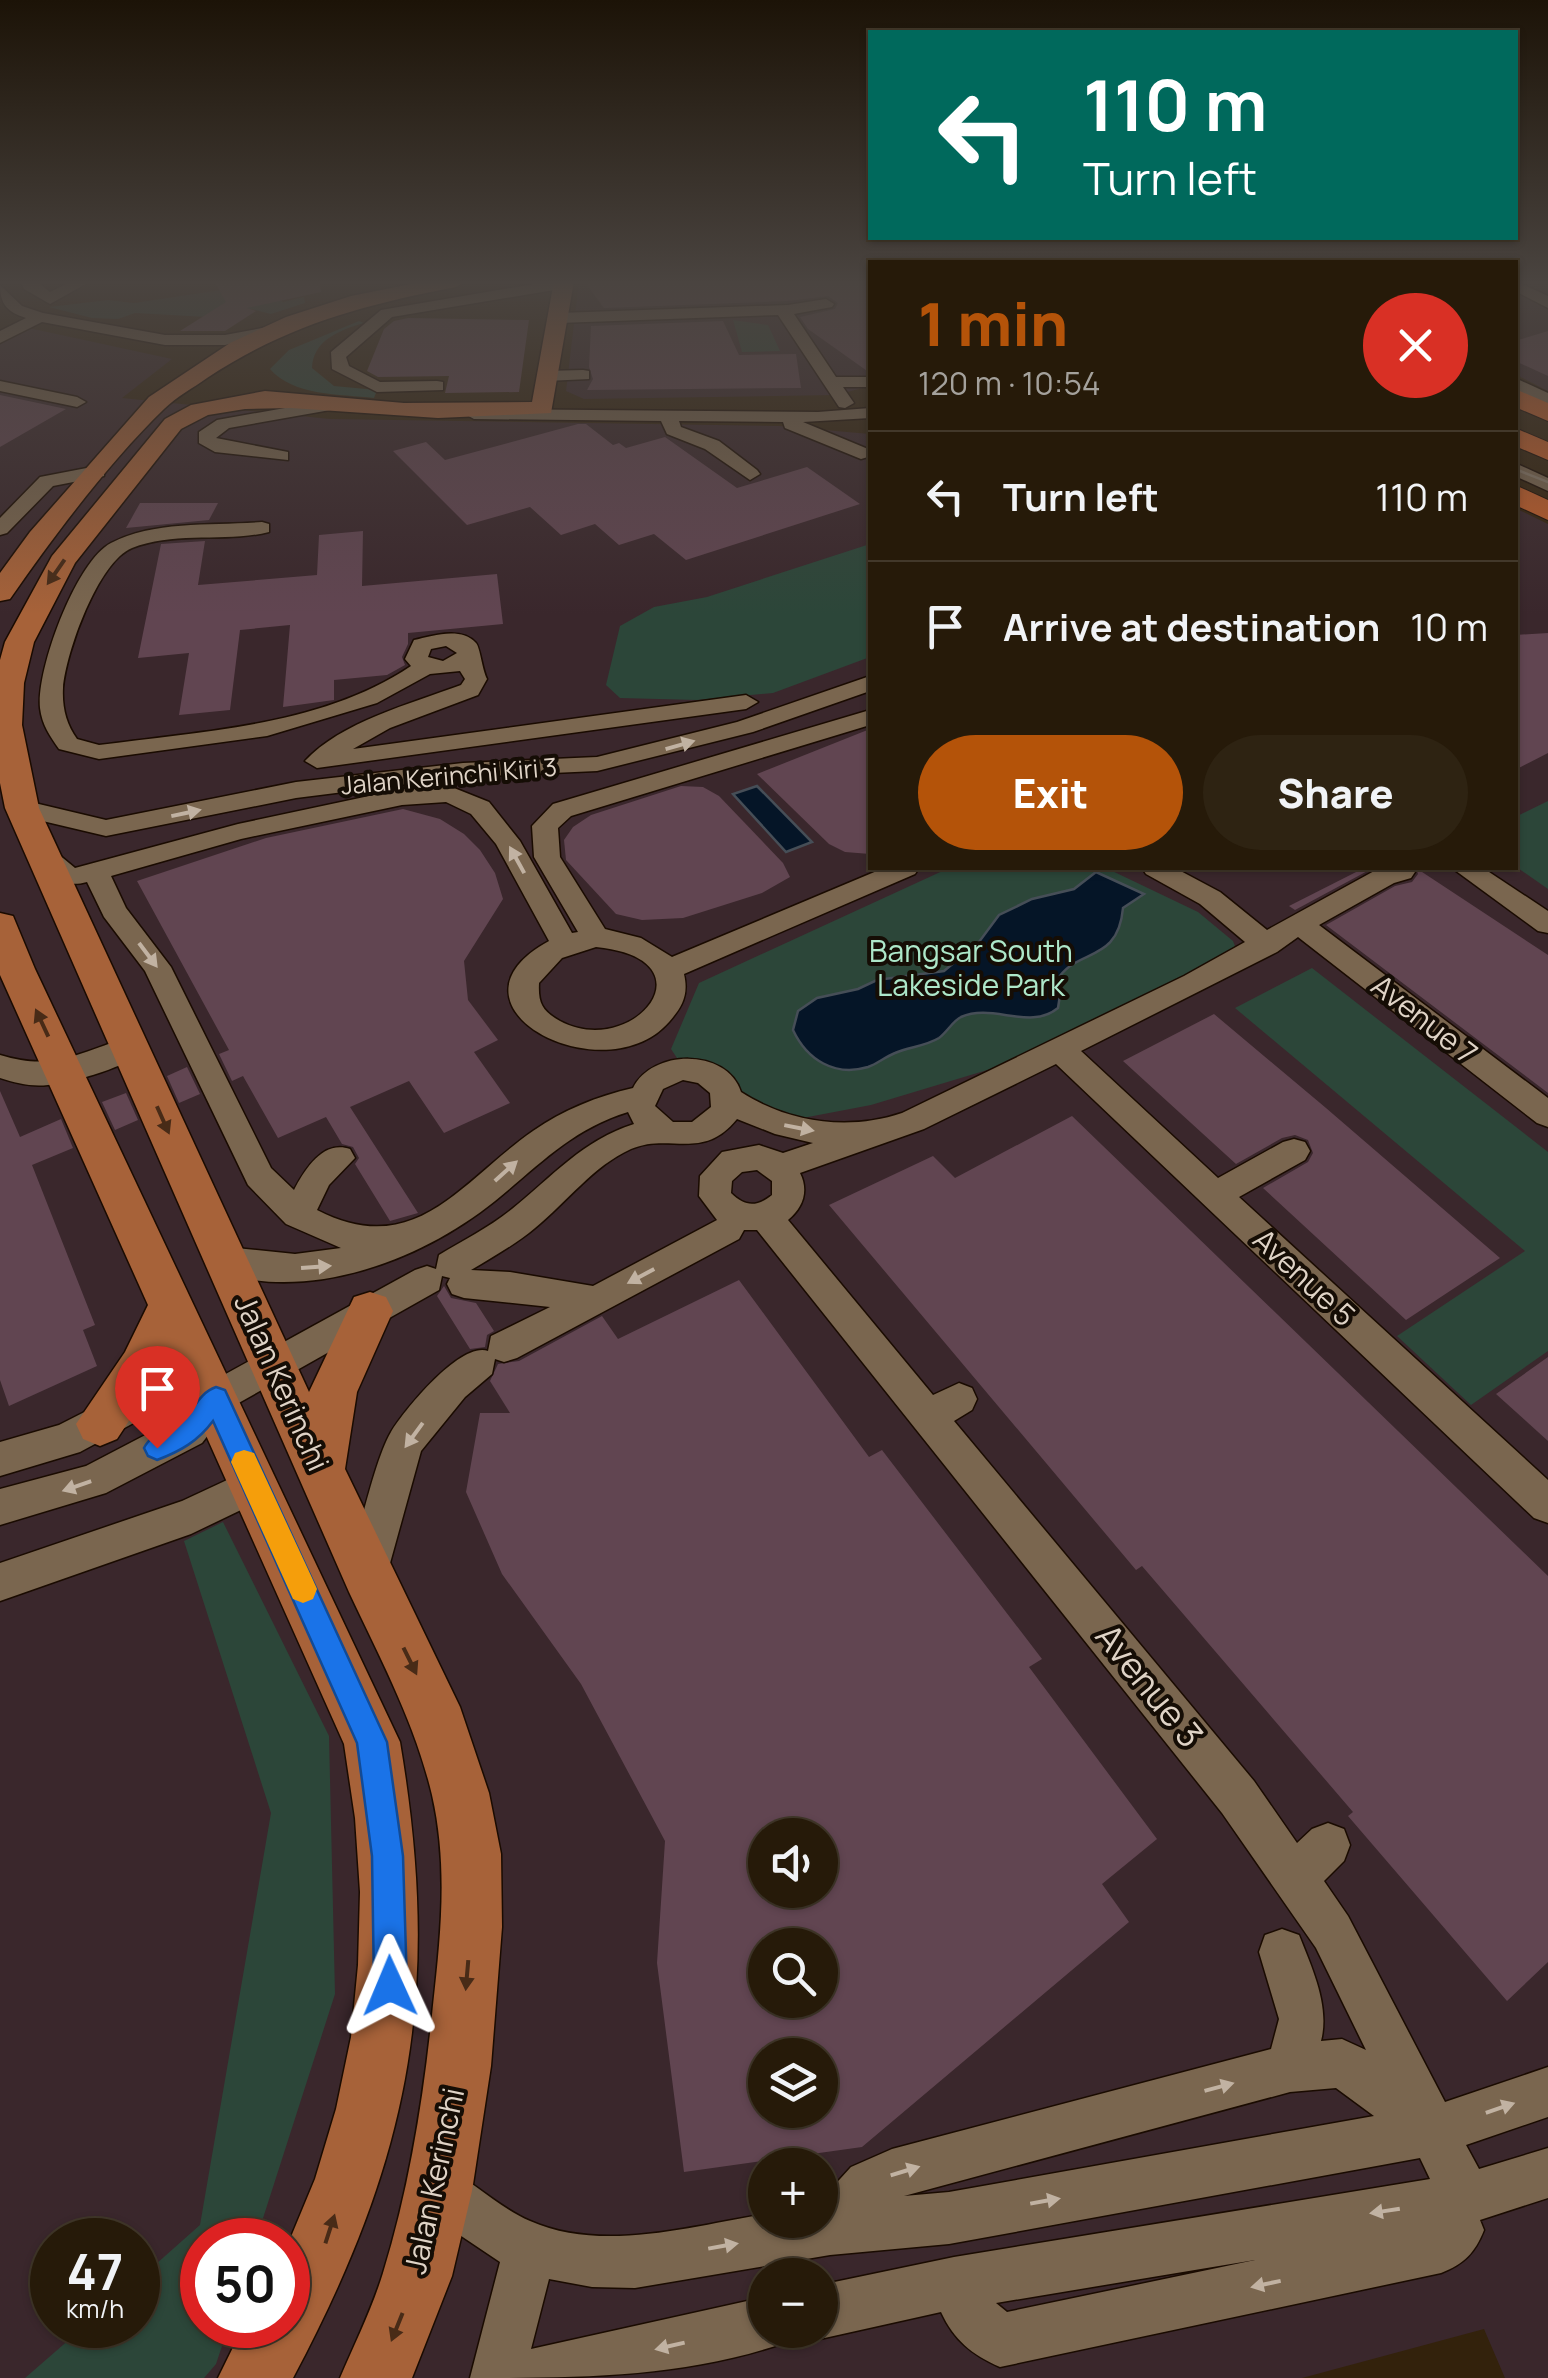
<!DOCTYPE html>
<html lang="en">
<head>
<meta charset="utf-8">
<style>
  body { margin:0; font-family:Manrope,sans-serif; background:#2e2312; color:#f1f3f6; height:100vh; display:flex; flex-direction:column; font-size:38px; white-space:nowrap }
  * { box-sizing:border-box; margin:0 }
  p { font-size:32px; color:#a4a19c }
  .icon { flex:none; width:55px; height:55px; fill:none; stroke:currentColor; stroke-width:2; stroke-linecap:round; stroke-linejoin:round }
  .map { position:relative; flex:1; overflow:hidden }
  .details { position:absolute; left:868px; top:260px; width:650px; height:610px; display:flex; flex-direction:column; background:#261a09; border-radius:0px; box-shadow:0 2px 8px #0004,0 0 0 2px #42382a }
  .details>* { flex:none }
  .guide { position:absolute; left:868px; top:30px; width:650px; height:210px; border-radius:0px; box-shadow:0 2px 8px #0004,0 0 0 2px #42382a; background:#00695c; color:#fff; overflow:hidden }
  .fabs { position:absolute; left:748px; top:1818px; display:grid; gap:20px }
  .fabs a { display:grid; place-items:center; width:90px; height:90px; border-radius:50%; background:#261a09; box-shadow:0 2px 8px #0004,0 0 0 2px #42382a; font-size:50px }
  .speed { position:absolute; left:30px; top:2218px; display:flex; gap:20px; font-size:50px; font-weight:700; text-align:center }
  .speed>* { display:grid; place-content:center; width:130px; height:130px; border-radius:50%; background:#261a09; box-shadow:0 2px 8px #0004,0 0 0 2px #42382a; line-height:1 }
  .speed small { font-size:25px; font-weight:400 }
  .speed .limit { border:15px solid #d22; background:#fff; color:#111 }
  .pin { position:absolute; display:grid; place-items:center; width:85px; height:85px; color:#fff; margin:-102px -42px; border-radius:50% 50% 50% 0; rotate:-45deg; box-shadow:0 0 10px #0007 }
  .pin .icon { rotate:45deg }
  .me { position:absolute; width:110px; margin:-55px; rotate:359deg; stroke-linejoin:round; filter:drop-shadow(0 0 8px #0008) }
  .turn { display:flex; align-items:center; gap:35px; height:210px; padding:0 50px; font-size:45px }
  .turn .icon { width:130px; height:130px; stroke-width:2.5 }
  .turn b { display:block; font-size:70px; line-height:85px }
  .round { display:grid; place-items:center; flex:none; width:105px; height:105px; border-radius:52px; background:#2e2312 }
  .summary { display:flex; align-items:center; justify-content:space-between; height:170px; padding:0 50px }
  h1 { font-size:60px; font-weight:800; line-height:75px; color:#b45309 }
  .cta { display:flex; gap:20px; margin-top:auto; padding:20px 50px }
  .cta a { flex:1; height:115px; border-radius:60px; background:#b45309; color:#fff; font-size:40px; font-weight:800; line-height:115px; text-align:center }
  .cta a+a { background:#2e2312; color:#f1f3f6 }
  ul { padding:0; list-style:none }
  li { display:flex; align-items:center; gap:30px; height:130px; padding:0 50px; border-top:2px solid #42382a }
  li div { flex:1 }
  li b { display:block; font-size:38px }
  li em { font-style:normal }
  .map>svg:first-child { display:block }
</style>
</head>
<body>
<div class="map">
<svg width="1548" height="2378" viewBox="0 0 1548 2378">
  <rect width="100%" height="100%" fill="#33220c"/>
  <!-- commercial -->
  <g fill="#3a272c" fill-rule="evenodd">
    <path d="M579 281H870V386L836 395 584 399 566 391Z"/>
    <path d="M1515 281H1548V391L1515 374Z"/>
    <path d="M29 328 172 359 122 398 330 419 779 426 870 434V868H1515V508L1548 524V2378H1505L1484 2329 1302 2378H0V343ZM765 1835H820V1890H765ZM765 1945H820V2000H765ZM765 2055H820V2110H765ZM765 2165H820V2220H765ZM52 2240H138V2325H52ZM202 2240H288V2325H202ZM765 2275H820V2330H765Z"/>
  </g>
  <!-- green -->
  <g fill="#2c4639">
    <path d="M228 289 276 297 283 302 304 297 305 303 271 314 251 309 225 318 135 313 118 319 92 318 49 307 108 300 134 303Z"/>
    <path d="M733 320 768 325 780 351 742 352Z"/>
    <path d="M359 321 364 323C340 330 313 340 312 368L334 386 377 390 374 398C340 394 293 396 270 369L289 350Z"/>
    <path d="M870 544V657L773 693 697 700 620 698 606 685 620 626 654 607 707 597Z"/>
    <path d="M1548 801V889L1515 866V817Z"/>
    <path d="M949 868H1106L1198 912 1233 941 1238 954 1024 1059 871 1105 787 1121 746 1102C736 1067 710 1061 677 1058L671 1049 699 983Z"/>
    <path d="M1312 968 1548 1152V1351L1471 1405 1397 1336 1525 1251 1235 1008Z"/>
    <path d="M223 1522 329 1736 335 1994 256 2240H202V2325H229L216 2364 204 2378H25L86 2325H138V2280L200 2225 271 1813 184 1541Z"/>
  </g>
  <!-- water -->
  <g fill="#051527" stroke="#464e57" stroke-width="2.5">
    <path d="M757 786 812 842 786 852 733 794Z"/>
    <path d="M1096 872 1144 894 1123 908C1118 965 1075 947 1056 982L1060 995 1058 1008C1030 1031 993 1003 961 1017 953 1021 947 1032 939 1038 926 1046 909 1047 895 1053 885 1057 877 1064 868 1067 835 1077 807 1060 793 1030L798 1011 817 998 858 989 877 980 944 971 979 942 999 915 1032 899 1074 889Z"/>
  </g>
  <!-- building -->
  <g fill="#614551" fill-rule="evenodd">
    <path d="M214 281H320L321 292 247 308 256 311 225 331H180L226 302Z"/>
    <path d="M584 281H870V373L808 329 800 317 835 309 838 303 828 296 788 301 604 308Z"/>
    <path d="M408 318 529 320 519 392 445 393 449 376 378 377 367 371 384 329 394 321Z"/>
    <path d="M723 321 739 355 796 354 801 388 587 390 593 379 589 367 591 326Z"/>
    <path d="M1548 331V376L1515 361V341Z"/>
    <path d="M0 395 38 403 66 409 0 447Z"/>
    <path d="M578 424H586L613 445 619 443 626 448 665 437 737 488 807 467 860 504 686 560 654 534 619 545 595 524 561 535 530 507 467 525 393 451 426 442 445 460Z"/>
    <path d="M140 503H218L209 520 126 528Z"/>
    <path d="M363 531 362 586 497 574 503 624 408 633V644L402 657 405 665 387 675 334 680V700L283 707 290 625 240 630 230 710 179 715 189 653 138 658 161 544 205 541 198 585 317 575 319 535Z"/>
    <path d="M1548 633V753L1515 770V635Z"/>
    <path d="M870 729V854L845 852 829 844 757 774Z"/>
    <path d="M681 786 703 787 719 796 783 863 790 877 762 893 683 918 642 920 616 914 566 860 564 840 573 827 591 815Z"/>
    <path d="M403 809 440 819 464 834 480 850 495 873 503 899 464 961 468 1000 498 1040 474 1052 510 1103 444 1133 409 1081 350 1107 418 1213 390 1221 355 1164 359 1158 353 1147 342 1144 326 1117 278 1138 243 1076 232 1081 219 1054 229 1050 137 881 266 838Z"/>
    <path d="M1364 868H1373L1295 910 1289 906Z"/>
    <path d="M1416 868 1548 955V1093L1326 925 1395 886 1412 882 1418 874Z"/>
    <path d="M1214 1014 1326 1108 1500 1258 1406 1320 1263 1188 1308 1162 1313 1153 1308 1140 1295 1135 1282 1138 1236 1164 1123 1061Z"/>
    <path d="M187 1067 200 1094 179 1103 167 1076Z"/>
    <path d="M0 1091 20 1137 61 1119 73 1148 32 1165 95 1325 83 1330 97 1366 9 1406 0 1380Z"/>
    <path d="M126 1093 138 1120 115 1130 102 1102Z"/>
    <path d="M1072 1116 1548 1576V1962L1507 2001 1348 1816 1353 1812 1142 1566 1136 1570 829 1205 933 1156 955 1178Z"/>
    <path d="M739 1280 869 1457 882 1450 1042 1659 1029 1667 1157 1839 1102 1884 1129 1922 862 2147 684 2172 657 1963 665 1841 581 1684 502 1574 466 1492 480 1413H510L490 1381 498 1364 519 1361 602 1316 618 1339ZM765 1835H820V1890H765ZM765 1945H820V2000H765ZM765 2055H820V2110H765Z"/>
    <path d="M444 1286 451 1298 476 1303 494 1331 487 1335 485 1347 470 1349 437 1296Z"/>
    <path d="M1548 1357V1441L1496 1394Z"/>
  </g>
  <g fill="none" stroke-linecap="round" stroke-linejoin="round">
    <!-- minor casing -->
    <g stroke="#1a0b00" stroke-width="3">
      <g id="minor">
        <path d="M21 281H36L50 292 72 281H91L50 304 24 289Z"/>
        <path d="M552 281 568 284 560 289 392 317 346 357 349 366 380 382 437 381 443 382V390L377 392 332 369 331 352 381 310Z"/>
        <path d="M1515 281 1548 296V308L1515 291Z"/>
        <path d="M0 285 22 306 43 313 165 335H225L273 326 281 331 225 345H165L42 322 0 343V331L26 318C8 312 0 305 0 285Z"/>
        <path d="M826 299 834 304 832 307 794 314 836 377H870V387H843L854 403 845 408 839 407 778 315 559 323 551 318 559 313 788 305Z"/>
        <path d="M583 370 589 371V379L546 381 537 376 546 371Z"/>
        <path d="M1515 378 1548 393V405L1515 390Z"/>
        <path d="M0 381 77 397 86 402 77 407 0 391Z"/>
        <path d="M330 400 336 401V409L229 428 216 438 288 452V460L215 452 199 443V432L217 420Z"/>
        <path d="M870 408V418L803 422 868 449V457L861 459 785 428 783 422 679 421 681 427 719 441 757 470 760 474 750 480 705 449 667 434 661 421 474 419 465 414 474 409 818 412Z"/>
        <path d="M1515 463 1548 478V491L1515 476Z"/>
        <path d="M97 466 104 468V476L53 486 7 533 0 535V518L40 477Z"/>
        <path d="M262 522 269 524V532C225 543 176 531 132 548 98 562 66 652 63 688 62 707 66 724 77 739L99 745C203 731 322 726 411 666L405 659 414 640C432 636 461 626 476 643 480 647 482 669 487 679L478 695 390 728 353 749 746 695 758 702 746 709 317 768 305 761C341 722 410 704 461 685L465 679 460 671 430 674 377 703 267 736 99 759 59 749C50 736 42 725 40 708 36 670 76 561 111 543 154 520 214 526 262 522ZM446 646 457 653 443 661 428 657 431 649Z"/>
        <path d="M870 676V691L753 732 597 771 463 777 296 798 106 836 13 814 9 808 22 800 106 820 296 782 463 763 597 757 737 722Z"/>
        <path d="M870 710V725L571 816 558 828 560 857 605 929 641 938 672 957 884 868H919L915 874 684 974C689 995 682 1007 669 1022 604 1096 430 1006 549 941L496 844 471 814 446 802 402 805 241 839 111 876 126 908 171 967 271 1168 294 1190C305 1169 323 1140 350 1149L355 1158 329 1185 317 1210C416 1261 461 1181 533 1131 563 1110 598 1096 633 1088 652 1049 727 1048 741 1092 789 1123 849 1131 902 1113L1184 976 1245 942 1200 904 1146 874 1142 868H1175L1220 892 1267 930 1376 870 1412 868 1415 872 1411 878 1394 883 1319 925 1548 1098V1127L1537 1123 1298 937 1277 952 1081 1051 1218 1178 1283 1142 1294 1139 1305 1142 1310 1151 1305 1160 1239 1197 1548 1480V1523L1534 1518 1056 1064 924 1129 800 1173C809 1191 803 1208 788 1220L933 1395 959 1383 972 1388 977 1399 972 1410 954 1421 1254 1781 1297 1843 1312 1829 1328 1823 1344 1829 1350 1845 1344 1861 1324 1881 1348 1916 1445 2102 1548 2067V2117L1466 2145 1479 2169 1548 2148V2198L1480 2220 1484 2230C1475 2253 1464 2264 1441 2273L1000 2367C972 2355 954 2340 941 2312L820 2339 801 2330H820V2285L954 2257 1430 2179 1420 2158 949 2244 830 2255 635 2288 592 2287 549 2279 531 2349 765 2297V2330H789L784 2343C684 2378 576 2378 470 2378L500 2262 421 2209 413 2191 421 2173 439 2165C472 2179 497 2207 530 2221 602 2253 691 2226 765 2214V2220H820V2201L851 2167 892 2149 1271 2049 1279 2019 1259 1952 1265 1935 1282 1929 1299 1935C1312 1968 1330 2006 1321 2041L1342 2039 1366 2050 1316 1948 1222 1813 757 1230H744L739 1239 517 1358 504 1362 495 1359 492 1374 465 1397 421 1451 387 1574 381 1588 367 1593 353 1588 347 1574C358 1538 374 1461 391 1432 405 1409 461 1341 488 1351L491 1336 550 1307 464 1298 452 1294 447 1284 450 1278 442 1276 439 1290 228 1409 202 1443 106 1493 0 1525V1489L86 1466 176 1419 202 1387 415 1270 427 1266 436 1269 439 1255C464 1240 490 1227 512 1209 553 1176 583 1140 634 1124L628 1112C572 1129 538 1166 495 1201 420 1261 309 1303 214 1271L209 1261 214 1251 226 1247 295 1254 341 1248 286 1224 248 1185 145 971 104 917 87 882C62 889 44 875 30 855L34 849H52L75 868 238 824 402 789 449 786 489 802 520 841 572 933 578 932 534 857 532 826 553 804ZM596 947C716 959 633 1060 560 1021 542 1011 538 1003 539 983L562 958ZM683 1080 698 1083 710 1093 711 1107 692 1122H673L655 1106 663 1089ZM737 1119 775 1134 813 1143 783 1153 759 1145 722 1152 700 1176 699 1196 717 1220 593 1286 510 1272 471 1270C493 1257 516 1244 535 1228 567 1202 593 1166 631 1149 670 1132 702 1162 737 1119ZM757 1170 772 1181V1195C757 1207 745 1207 731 1193L732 1181 742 1172ZM1336 2088 1374 2116 949 2192 904 2196 1290 2092ZM1255 2260 1007 2312 996 2303Z"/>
        <path d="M1452 868H1483L1548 911V933L1538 931Z"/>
        <path d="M130 1037 141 1040 145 1048C134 1066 70 1083 48 1085 31 1087 16 1083 0 1078V1055C55 1072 79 1052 130 1037Z"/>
        <path d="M202 1352 215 1357 220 1368 215 1379 80 1452 0 1476V1442L59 1425Z"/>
        <path d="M255 1467 268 1473 274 1485 268 1497 191 1534 0 1601V1563L182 1501Z"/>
      </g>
    </g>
    <!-- major casing -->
    <g stroke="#1a0b00" stroke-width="3">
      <g id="major">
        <path d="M426 281H466L456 287C363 305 287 325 207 378 193 388 176 397 164 409 110 461 53 537 10 599L0 601V573L30 532 149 397 230 343 286 317 351 296Z"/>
        <path d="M554 281H574L551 413 438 418 291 408 245 409 208 415 181 429 75 563 34 642 24 683 22 725 39 808 309 1392 354 1297 370 1292 386 1297 393 1311 357 1392 345 1469 460 1707 489 1793 501 1854 502 1927 491 2066 472 2191 452 2276 412 2378H340C355 2343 372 2309 383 2273 410 2186 424 2095 433 2005 441 1934 448 1865 432 1795 415 1723 380 1658 349 1592L5 808 0 783V660L5 642 52 556 165 419 191 405 265 391 404 403 532 402Z"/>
        <path d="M0 913 13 916 35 969 400 1742C442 1991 411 2156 293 2378H218L244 2325H288V2244L315 2179 336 2109 351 2037 358 1965 360 1892 355 1818 344 1744 171 1357 117 1439 100 1446 83 1439 76 1424 125 1352 148 1305 0 975Z"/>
      </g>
    </g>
    <!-- highway casing -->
    <g stroke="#1a0b00" stroke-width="2">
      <g id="highway">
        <path d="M1515 389 1548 403V421L1515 407Z"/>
        <path d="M1515 428 1548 442V460L1515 446Z"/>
        <path d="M1515 485 1548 500V520L1515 505Z"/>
      </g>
    </g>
    <!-- minor -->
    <use href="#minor" fill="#7a664f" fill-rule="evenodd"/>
    <!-- major -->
    <use href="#major" fill="#a76239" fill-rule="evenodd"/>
    <!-- highway -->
    <use href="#highway" fill="#c55f2a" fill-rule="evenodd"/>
    <!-- tram -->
    <path stroke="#8b7c6b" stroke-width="2.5" d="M1515 469 1548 482"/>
  </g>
  <!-- one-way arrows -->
  <defs><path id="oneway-solid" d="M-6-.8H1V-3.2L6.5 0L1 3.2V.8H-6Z" transform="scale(2.5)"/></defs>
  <g fill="#482b17">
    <use href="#oneway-solid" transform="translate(56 572) rotate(125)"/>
    <use href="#oneway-solid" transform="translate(42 1023) rotate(-115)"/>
    <use href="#oneway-solid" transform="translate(163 1120) rotate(66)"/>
    <use href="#oneway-solid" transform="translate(410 1661) rotate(64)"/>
    <use href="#oneway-solid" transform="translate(467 1975) rotate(95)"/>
    <use href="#oneway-solid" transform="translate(330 2229) rotate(-72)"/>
    <use href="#oneway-solid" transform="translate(397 2327) rotate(112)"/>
  </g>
  <g fill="#c1b2a2">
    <use href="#oneway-solid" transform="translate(680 745) rotate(-16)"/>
    <use href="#oneway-solid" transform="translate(186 813) rotate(-12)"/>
    <use href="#oneway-solid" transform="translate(517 860) rotate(-119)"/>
    <use href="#oneway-solid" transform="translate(148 955) rotate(53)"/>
    <use href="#oneway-solid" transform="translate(799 1128) rotate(11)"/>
    <use href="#oneway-solid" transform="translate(506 1171) rotate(-42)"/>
    <use href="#oneway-solid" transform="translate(316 1267) rotate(-4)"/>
    <use href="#oneway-solid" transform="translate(641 1276) rotate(152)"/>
    <use href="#oneway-solid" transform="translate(414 1435) rotate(126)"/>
    <use href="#oneway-solid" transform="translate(77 1486) rotate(161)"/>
    <use href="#oneway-solid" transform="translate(1219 2087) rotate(-15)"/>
    <use href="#oneway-solid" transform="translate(1500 2108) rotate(-19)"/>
    <use href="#oneway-solid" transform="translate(905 2171) rotate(-17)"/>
    <use href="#oneway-solid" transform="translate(1045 2201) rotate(-10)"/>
    <use href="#oneway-solid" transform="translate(1385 2211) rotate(171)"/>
    <use href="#oneway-solid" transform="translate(723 2246) rotate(-10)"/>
    <use href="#oneway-solid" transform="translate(1266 2284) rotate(168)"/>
    <use href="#oneway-solid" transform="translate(670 2346) rotate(167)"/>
  </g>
  <!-- sky -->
  <linearGradient id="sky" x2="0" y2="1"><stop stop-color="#1c1307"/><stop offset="0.46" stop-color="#4a4440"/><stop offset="1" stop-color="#4a4440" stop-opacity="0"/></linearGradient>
  <rect width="1548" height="614" fill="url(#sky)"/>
  <!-- route -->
  <path fill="#1a73e8" stroke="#114b97" stroke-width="2.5" d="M216 1387 225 1390 387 1742 403 1856 407 1986 402 1997 390 2002 379 1997 374 1986 372 1856 357 1743 213 1421C198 1441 181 1451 157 1460L148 1456 144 1448C151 1433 167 1433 179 1424 193 1413 198 1393 216 1387Z"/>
  <!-- slow -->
  <path fill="#f59e0b" d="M244 1450 254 1453 313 1580 317 1589 313 1599 303 1603 293 1599 231 1462 235 1453Z"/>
  <g text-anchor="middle" stroke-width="8" stroke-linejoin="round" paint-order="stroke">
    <!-- far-street labels -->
    <g font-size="25" fill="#dfd3c6" stroke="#150d05">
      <text transform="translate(449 776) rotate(-5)" y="9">Jalan Kerinchi Kiri 3</text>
    </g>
    <!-- park labels -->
    <g font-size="30" fill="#ade7c9" stroke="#150d05">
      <text x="971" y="962">Bangsar South<tspan x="971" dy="34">Lakeside Park</tspan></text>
    </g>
    <!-- street labels -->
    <g font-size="30" fill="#dfd3c6" stroke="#150d05">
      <text transform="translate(1424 1020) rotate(38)" y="10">Avenue 7</text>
      <text transform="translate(1304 1278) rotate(43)" y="10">Avenue 5</text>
      <text transform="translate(281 1383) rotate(66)" y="10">Jalan Kerinchi</text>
      <text transform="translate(435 2181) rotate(-78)" y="10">Jalan Kerinchi</text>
    </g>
    <!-- near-street labels -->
    <g font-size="35" fill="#dfd3c6" stroke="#150d05">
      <text transform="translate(1149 1686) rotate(51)" y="12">Avenue 3</text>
    </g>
  </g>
</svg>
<div class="fabs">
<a><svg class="icon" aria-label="sound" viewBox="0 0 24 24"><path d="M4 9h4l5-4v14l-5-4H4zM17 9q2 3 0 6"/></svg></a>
<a><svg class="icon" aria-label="search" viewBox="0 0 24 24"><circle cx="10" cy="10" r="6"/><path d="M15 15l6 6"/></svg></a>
<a><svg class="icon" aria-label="layers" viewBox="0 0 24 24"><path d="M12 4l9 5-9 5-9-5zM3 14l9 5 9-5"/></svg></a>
<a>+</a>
<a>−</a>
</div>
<div class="speed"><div>47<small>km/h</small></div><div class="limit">50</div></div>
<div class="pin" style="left:157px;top:1448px;background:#d93025"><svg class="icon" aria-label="arrive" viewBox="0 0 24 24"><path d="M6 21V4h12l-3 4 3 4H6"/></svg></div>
<svg class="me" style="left:390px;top:1986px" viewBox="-20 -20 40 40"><path d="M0-17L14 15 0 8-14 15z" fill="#1a73e8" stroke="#fff" stroke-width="4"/></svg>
<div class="guide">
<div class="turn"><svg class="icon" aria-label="left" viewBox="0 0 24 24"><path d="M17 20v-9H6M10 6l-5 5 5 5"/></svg><div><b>110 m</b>Turn left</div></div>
</div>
<section class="details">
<div class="summary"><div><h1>1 min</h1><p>120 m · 10:54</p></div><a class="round" style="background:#d93025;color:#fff"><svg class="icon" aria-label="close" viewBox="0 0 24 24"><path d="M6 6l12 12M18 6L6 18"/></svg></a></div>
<ul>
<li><svg class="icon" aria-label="left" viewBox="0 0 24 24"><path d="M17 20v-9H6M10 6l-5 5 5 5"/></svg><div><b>Turn left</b></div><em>110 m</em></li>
<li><svg class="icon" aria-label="arrive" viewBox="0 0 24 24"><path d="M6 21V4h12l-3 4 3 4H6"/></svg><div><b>Arrive at destination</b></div><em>10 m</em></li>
</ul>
<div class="cta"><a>Exit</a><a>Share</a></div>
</section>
</div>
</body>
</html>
